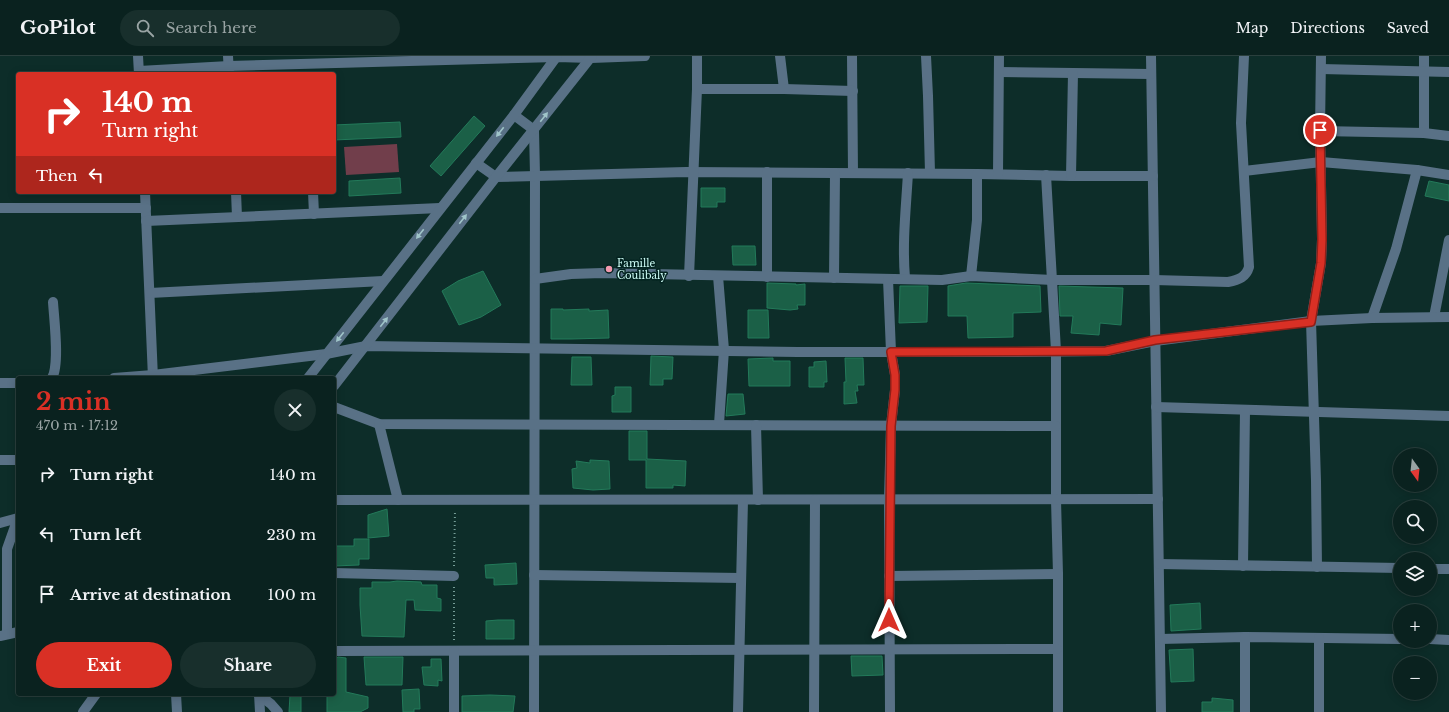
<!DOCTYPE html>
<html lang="en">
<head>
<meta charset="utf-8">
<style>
  body { margin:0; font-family:"Libre Baskerville",serif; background:#182f2c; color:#f1f3f6; height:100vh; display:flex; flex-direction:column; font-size:15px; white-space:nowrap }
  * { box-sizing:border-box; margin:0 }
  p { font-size:13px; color:#99a4a4 }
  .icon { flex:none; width:22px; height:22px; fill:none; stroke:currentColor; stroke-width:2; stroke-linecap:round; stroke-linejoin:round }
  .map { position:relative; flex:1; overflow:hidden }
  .sheet { position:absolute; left:16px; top:320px; width:320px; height:320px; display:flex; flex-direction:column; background:#0a221f; border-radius:4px; box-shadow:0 2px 10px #0003,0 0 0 1px #2a3f3d }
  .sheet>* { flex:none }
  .top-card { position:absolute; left:16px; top:16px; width:320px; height:122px; border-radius:4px; box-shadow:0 2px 10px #0003,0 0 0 1px #2a3f3d; background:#d93025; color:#fff; overflow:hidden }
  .needle { width:26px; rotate:165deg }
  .fabs { position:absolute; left:1393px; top:392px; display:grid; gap:8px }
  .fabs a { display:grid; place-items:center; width:44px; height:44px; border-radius:50%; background:#0a221f; box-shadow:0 2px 10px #0003,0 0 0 1px #2a3f3d; font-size:20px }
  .pin { position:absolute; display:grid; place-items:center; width:34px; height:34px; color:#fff; margin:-17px; border:2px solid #fff; border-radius:50%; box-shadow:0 1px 4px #0007 }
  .me { position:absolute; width:44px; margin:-22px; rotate:0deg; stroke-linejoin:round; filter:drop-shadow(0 0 3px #0008) }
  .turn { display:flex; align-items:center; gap:14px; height:84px; padding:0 20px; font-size:18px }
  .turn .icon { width:52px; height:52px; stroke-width:2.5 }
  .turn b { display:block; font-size:28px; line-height:34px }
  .then { display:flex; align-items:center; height:38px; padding:0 20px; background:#0003; gap:8px; font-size:15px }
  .round { display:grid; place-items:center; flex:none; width:42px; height:42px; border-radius:21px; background:#182f2c }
  .head { display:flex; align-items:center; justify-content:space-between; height:68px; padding:0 20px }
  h1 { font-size:24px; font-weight:700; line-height:30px; color:#d93025 }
  .button { display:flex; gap:8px; margin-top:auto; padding:8px 20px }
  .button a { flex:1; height:46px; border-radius:24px; background:#d93025; color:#fff; font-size:16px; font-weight:700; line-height:46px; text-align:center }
  .button a+a { background:#182f2c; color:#f1f3f6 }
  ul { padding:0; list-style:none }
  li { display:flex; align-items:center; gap:12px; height:60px; padding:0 20px }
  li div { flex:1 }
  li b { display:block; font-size:15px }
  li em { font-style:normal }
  header { display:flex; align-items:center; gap:24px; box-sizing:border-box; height:56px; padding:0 20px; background:#0a221f; border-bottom:1px solid #2a3f3d }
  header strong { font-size:19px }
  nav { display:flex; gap:22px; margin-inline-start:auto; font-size:14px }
  .search { width:280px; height:36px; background:#182f2c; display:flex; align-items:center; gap:10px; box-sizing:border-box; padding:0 14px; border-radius:22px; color:#99a4a4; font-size:15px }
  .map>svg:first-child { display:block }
</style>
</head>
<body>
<header>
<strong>GoPilot</strong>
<div class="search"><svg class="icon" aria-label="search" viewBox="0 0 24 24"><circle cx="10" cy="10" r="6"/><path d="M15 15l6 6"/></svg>Search here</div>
<nav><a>Map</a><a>Directions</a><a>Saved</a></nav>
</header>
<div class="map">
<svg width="1449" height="656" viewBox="0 0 1449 656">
  <rect width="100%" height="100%" fill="#0d2d29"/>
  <!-- green -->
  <path fill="#713e4b" d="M397 88 399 116 346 119 344 91Z"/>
  <!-- building -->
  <g fill="#1b6047" stroke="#237a5a">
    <path d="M474 60 485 70 441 120 430 110Z"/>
    <path d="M400 66 401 81 334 84V69Z"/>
    <path d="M400 122 401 137 349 140V125Z"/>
    <path d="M1429 125 1449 129V145L1425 140Z"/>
    <path d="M701 132H725V146H717V151H701Z"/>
    <path d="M732 190H755L756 209H733Z"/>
    <path d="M483 215 501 249 481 261 459 269 442 235 458 225Z"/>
    <path d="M767 227 796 228V229L805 228V249H797L798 253 790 254 767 252Z"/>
    <path d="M966 227 1040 230 1041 256 1013 257V281L968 282 967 260H948V230Z"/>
    <path d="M900 230H928L927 266 899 267Z"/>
    <path d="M1059 230 1123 232 1121 269 1100 267 1099 279 1071 277 1073 260H1060Z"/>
    <path d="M551 253H563V254L589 253V255L608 254 609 282 571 283H551Z"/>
    <path d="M748 254H768L769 282H748Z"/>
    <path d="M651 300 673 301 672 323H663V329H650Z"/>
    <path d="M572 301H591L592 329H571Z"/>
    <path d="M773 302V305H790V330H749L748 303Z"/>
    <path d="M845 302H863L864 329H857L858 335H855L857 347 844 348V326H846Z"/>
    <path d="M826 305 827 326H824V331H809V311H814V306Z"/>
    <path d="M615 331H631V356H612V340L615 339Z"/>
    <path d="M728 338H743L745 358 726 360Z"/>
    <path d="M629 375H647V403L686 405 685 430 673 429V432H646V404H629Z"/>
    <path d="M590 404 609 405 610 433 593 434 573 432 572 413 577 412 576 405 590 407Z"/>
    <path d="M387 453 389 480 368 482V459Z"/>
    <path d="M354 483H369V503H359V509L334 510 335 490H354Z"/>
    <path d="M516 507 517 528 494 529V522H486L485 509Z"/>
    <path d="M397 525 421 526 422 529H437V542L441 543V555L415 554 414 544H406L404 581 362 580 360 549V532H372V526H390Z"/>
    <path d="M1200 547 1201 573 1171 575 1170 549Z"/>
    <path d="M498 564H514V583H486V565Z"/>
    <path d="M1193 593 1194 625 1171 626 1169 594Z"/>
    <path d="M851 600H882L883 619 852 620Z"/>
    <path d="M338 601 346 602V636L368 641V652L360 656H327V638H334V604Z"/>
    <path d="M364 601H403L402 629H366Z"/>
    <path d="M431 603H441L442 625 438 624V630L424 629 422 611H431Z"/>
    <path d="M419 633 420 653H414V656H403L402 634Z"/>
    <path d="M290 639 301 640V656H289Z"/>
    <path d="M490 639 515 640 513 656H462V640Z"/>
    <path d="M1212 642 1233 644V656H1202V646H1212Z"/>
  </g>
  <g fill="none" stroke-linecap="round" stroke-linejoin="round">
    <!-- path -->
    <g stroke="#759d97" stroke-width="2" stroke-dasharray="1 3" stroke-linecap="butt">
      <path d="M454 510 455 454"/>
      <path d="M454 584V530"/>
    </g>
    <!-- minor -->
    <g stroke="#597186" stroke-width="10">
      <path d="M138 0 139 18"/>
      <path d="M228 0 229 18"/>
      <path d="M780 0 784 33"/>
      <path d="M852 0 853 117"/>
      <path d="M926 0 928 40 930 117"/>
      <path d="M1151 0 1161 656"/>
      <path d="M1424 0V77"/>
      <path d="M1321 13 1449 16"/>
      <path d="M139 15 229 10 557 1 591 2 645 0"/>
      <path d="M999 16 1151 18"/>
      <path d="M697 33H784L853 35"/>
      <path d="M514 59 534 74 535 119 534 656"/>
      <path d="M1320 75 1424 77 1449 80"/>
      <path d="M476 107 496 121 686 116 977 118 1071 120H1153"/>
      <path d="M1244 115 1321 106 1417 114 1449 119"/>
      <path d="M767 116V221"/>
      <path d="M998 118 999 0"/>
      <path d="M1046 119 1056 295V444L1058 518V656"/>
      <path d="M1071 120 1073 17"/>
      <path d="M145 136 153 322"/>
      <path d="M236 136 237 161"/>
      <path d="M313 136 314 158"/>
      <path d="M0 152H146"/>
      <path d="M146 165 440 152"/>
      <path d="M689 220 697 33V0"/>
      <path d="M718 220 724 294 719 368"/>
      <path d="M971 220 977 164V118"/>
      <path d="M834 222 835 117"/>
      <path d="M905 222C902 187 906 152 908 117"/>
      <path d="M535 223 571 218 602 217 942 224 971 220 1053 224H1154L1228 226C1239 224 1246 221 1249 211L1241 67 1244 0"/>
      <path d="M888 223 891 296 895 319V334L891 369 889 443 890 656"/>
      <path d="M150 237 383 225"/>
      <path d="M1434 261 1449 184"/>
      <path d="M1372 262 1396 193 1417 114"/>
      <path d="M52 322C60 308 54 263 53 246"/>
      <path d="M114 322 153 319 326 298 366 290 798 296H1013L1106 295 1155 285 1311 265 1372 262 1449 261"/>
      <path d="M308 322 514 59 557 0"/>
      <path d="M0 327H18"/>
      <path d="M334 330 496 121 592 0"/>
      <path d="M334 351 379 368 1056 370"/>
      <path d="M1156 351 1449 360"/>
      <path d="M379 368 398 444"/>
      <path d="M756 369 758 444"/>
      <path d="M0 404H18"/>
      <path d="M334 444C609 442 883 445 1158 443"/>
      <path d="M0 467 18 462"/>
      <path d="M1159 508 1400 512"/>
      <path d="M1243 510 1245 354"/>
      <path d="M1317 511 1316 425 1311 265 1321 207 1322 183 1320 75 1321 0"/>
      <path d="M1430 513H1449"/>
      <path d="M334 517 454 520"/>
      <path d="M534 519 741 522"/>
      <path d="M889 520 1058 518"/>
      <path d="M7 578V493L18 462"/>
      <path d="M0 580 18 576"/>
      <path d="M1160 583 1245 581 1400 583"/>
      <path d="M1430 583 1449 584"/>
      <path d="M334 595 1057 593"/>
      <path d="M176 638 177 656"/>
      <path d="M258 638 271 648 278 656"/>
      <path d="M259 638 260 656"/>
      <path d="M83 656 96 638"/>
      <path d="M454 656V595"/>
      <path d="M738 656 743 444"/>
      <path d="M814 656 815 444"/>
      <path d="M1245 656V581"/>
      <path d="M1319 656V582"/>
    </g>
  </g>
  <!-- one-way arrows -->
  <defs><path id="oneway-solid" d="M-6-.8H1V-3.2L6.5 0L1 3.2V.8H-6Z"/></defs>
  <g fill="#a0c5c9">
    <use href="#oneway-solid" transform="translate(544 61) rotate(-52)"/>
    <use href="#oneway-solid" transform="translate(500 76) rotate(128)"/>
    <use href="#oneway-solid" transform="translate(463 163) rotate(-52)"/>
    <use href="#oneway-solid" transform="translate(420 178) rotate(128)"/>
    <use href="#oneway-solid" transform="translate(384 266) rotate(-52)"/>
    <use href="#oneway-solid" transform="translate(340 281) rotate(128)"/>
  </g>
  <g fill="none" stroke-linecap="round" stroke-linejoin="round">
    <!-- route casing -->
    <g stroke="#8d1f18" stroke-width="10">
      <path id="route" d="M889 564 891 370 895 334V319L891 296 1106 295 1155 284 1311 266 1321 207 1322 184 1320 74"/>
    </g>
    <!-- route -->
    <use href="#route" stroke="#d93025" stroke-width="7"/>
  </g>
  <!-- markers -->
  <circle fill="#f29aaf" stroke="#032320" stroke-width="1.5" cx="609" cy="213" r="4"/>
  <g text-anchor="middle" stroke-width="3" stroke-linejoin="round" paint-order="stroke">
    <!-- poi labels -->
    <g font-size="10" fill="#cffdf6" stroke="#032320" text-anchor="start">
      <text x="617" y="211">Famille<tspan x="617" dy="12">Coulibaly</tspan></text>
    </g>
  </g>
</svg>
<div class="fabs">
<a><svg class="needle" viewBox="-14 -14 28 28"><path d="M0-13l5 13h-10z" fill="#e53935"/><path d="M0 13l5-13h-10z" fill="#99a4a4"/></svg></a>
<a><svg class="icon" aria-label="search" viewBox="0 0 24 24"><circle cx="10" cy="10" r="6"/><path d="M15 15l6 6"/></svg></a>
<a><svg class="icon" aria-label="layers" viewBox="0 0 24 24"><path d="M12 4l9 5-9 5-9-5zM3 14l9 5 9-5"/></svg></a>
<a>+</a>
<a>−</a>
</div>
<div class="pin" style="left:1320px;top:74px;background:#d93025"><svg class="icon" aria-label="arrive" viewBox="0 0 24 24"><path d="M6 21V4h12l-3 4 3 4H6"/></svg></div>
<svg class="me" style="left:889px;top:564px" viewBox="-20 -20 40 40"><path d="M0-17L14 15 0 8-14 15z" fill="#d93025" stroke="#fff" stroke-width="4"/></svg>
<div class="top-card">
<div class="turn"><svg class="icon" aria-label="right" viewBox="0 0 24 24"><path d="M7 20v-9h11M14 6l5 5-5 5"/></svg><div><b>140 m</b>Turn right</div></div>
<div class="then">Then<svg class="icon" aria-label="left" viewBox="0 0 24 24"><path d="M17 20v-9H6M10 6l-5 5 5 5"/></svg></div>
</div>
<section class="sheet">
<div class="head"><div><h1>2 min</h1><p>470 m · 17:12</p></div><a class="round"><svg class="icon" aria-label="close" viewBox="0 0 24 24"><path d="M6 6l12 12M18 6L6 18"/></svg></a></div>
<ul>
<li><svg class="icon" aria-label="right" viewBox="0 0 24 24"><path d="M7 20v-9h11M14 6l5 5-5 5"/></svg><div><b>Turn right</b></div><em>140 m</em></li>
<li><svg class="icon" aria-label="left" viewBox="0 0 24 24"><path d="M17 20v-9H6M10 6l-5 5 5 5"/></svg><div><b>Turn left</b></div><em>230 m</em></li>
<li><svg class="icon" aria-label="arrive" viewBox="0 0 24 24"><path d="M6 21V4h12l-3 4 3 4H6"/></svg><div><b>Arrive at destination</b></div><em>100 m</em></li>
</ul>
<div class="button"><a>Exit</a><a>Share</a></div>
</section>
</div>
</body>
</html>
